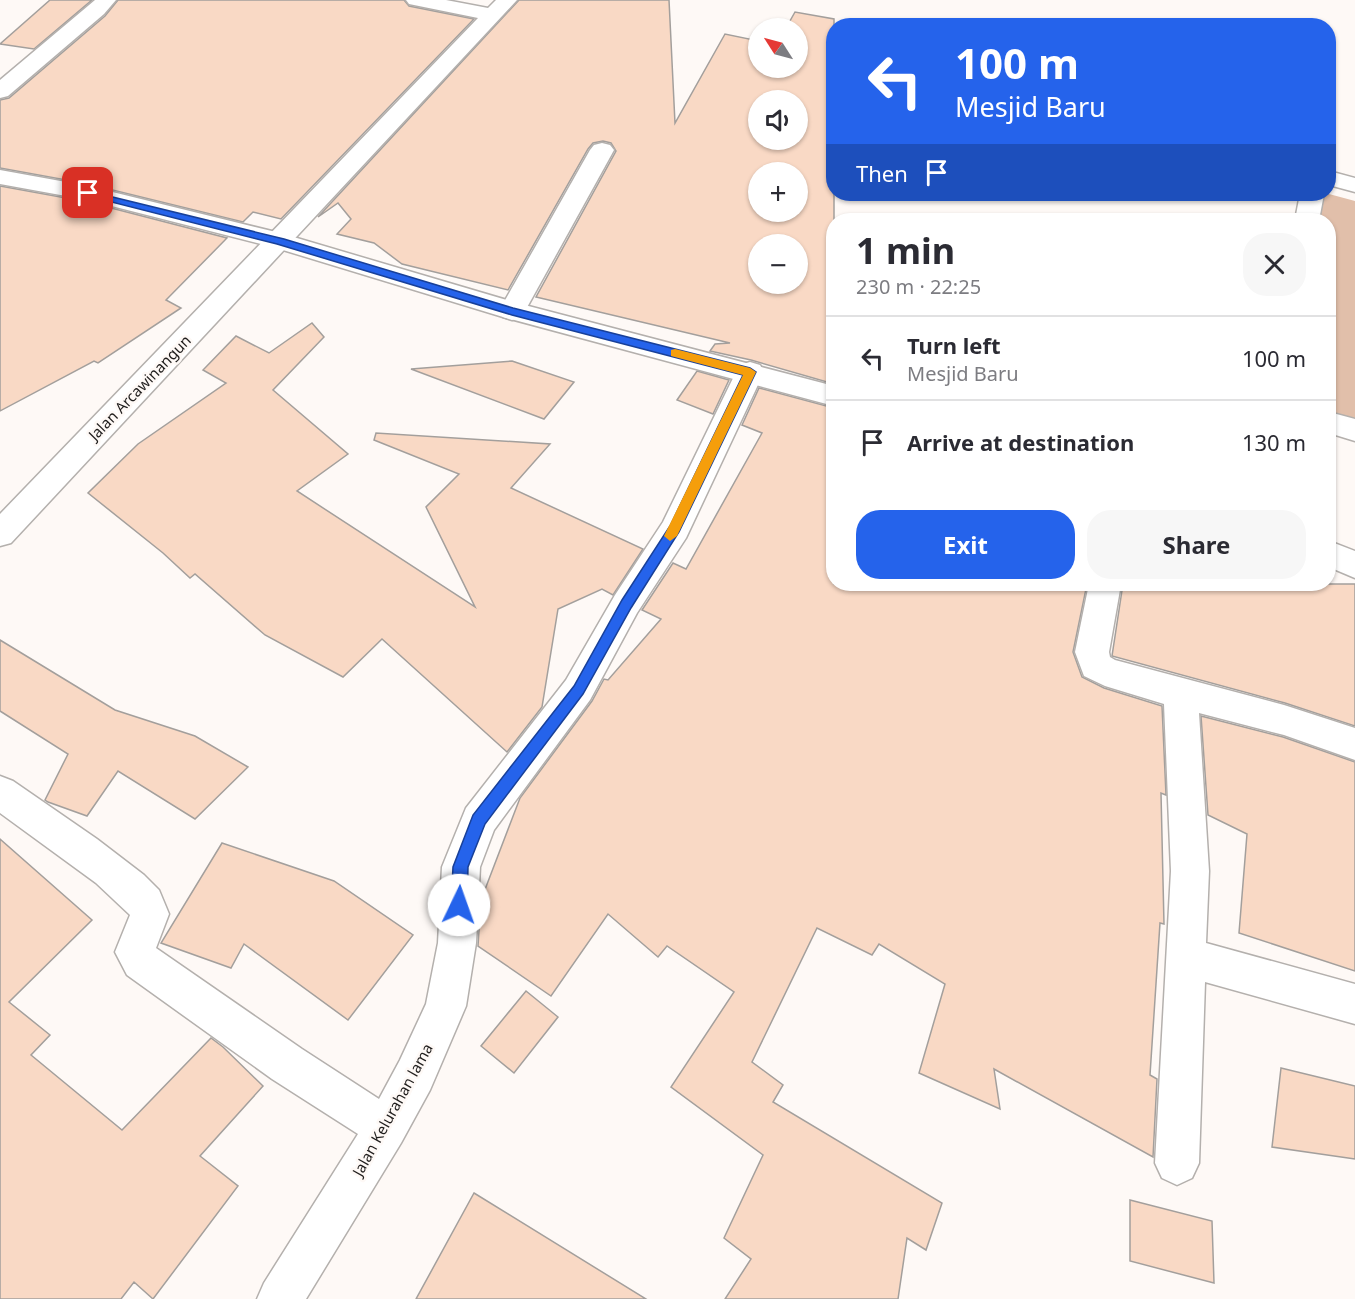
<!DOCTYPE html>
<html lang="en">
<head>
<meta charset="utf-8">
<style>
  body { margin:0; font-family:"Noto Sans",sans-serif; background:#f7f7f7; color:#2b2b33; height:100vh; display:flex; flex-direction:column; font-size:22px; white-space:nowrap }
  * { box-sizing:border-box; margin:0 }
  p { font-size:20px; color:#7c7c81 }
  .icon { flex:none; width:33px; height:33px; fill:none; stroke:currentColor; stroke-width:2; stroke-linecap:round; stroke-linejoin:round }
  .map { position:relative; flex:1; overflow:hidden }
  .side { position:absolute; left:826px; top:213px; width:510px; height:378px; display:flex; flex-direction:column; background:#fff; border-radius:24px; box-shadow:0 2px 4px #0004 }
  .side>* { flex:none }
  .guide { position:absolute; left:826px; top:18px; width:510px; height:183px; border-radius:24px; box-shadow:0 2px 4px #0004; background:#2563eb; color:#fff; overflow:hidden }
  .needle { width:39px; rotate:306deg }
  .tools { position:absolute; left:748px; top:18px; display:grid; gap:12px }
  .tools a { display:grid; place-items:center; width:60px; height:60px; border-radius:50%; background:#fff; box-shadow:0 2px 4px #0004; font-size:30px }
  .pin { position:absolute; display:grid; place-items:center; width:51px; height:51px; color:#fff; margin:-26px; border-radius:12px; box-shadow:0 3px 9px #0006 }
  .me { position:absolute; width:66px; margin:-33px; rotate:3deg; stroke-linejoin:round; filter:drop-shadow(0 0 4px #0008) }
  .turn { display:flex; align-items:center; gap:21px; height:126px; padding:0 30px; font-size:27px }
  .turn .icon { width:78px; height:78px; stroke-width:2.5 }
  .turn b { display:block; font-size:42px; line-height:51px }
  .then { display:flex; align-items:center; height:57px; padding:0 30px; background:#0003; gap:12px; font-size:22px }
  .round { display:grid; place-items:center; flex:none; width:63px; height:63px; border-radius:24px; background:#f7f7f7 }
  .headline { display:flex; align-items:center; justify-content:space-between; height:102px; padding:0 30px }
  h1 { font-size:36px; font-weight:700; line-height:45px }
  .button { display:flex; gap:12px; margin-top:auto; padding:12px 30px }
  .button a { flex:1; height:69px; border-radius:24px; background:#2563eb; color:#fff; font-size:24px; font-weight:700; line-height:69px; text-align:center }
  .button a+a { background:#f7f7f7; color:#2b2b33 }
  ul { padding:0; list-style:none }
  li { display:flex; align-items:center; gap:18px; height:84px; padding:0 30px; border-top:2px solid #e1e1e2 }
  li div { flex:1 }
  li b { display:block; font-size:22px }
  li em { font-style:normal }
  .map>svg:first-child { display:block }
</style>
</head>
<body>
<div class="map">
<svg width="1355" height="1299" viewBox="0 0 1355 1299">
  <rect width="100%" height="100%" fill="#fef9f6"/>
  <!-- green -->
  <path fill="#e1bfaa" d="M1317 194H1329L1355 201V424L1329 415V220H1293L1296 210Z"/>
  <!-- building -->
  <g fill="#f9d9c5" stroke="#a39f9c" stroke-width="1.5" fill-rule="evenodd">
    <path d="M50 0H92L34 49 0 44Z"/>
    <path d="M118 0H404L409 6 474 19 281 219 253 212 243 222 88 184 0 168V100L9 98 105 16Z"/>
    <path d="M519 0H669L675 123 725 34 759 41V68H798V28H786L795 12 834 19V384L751 360 710 351 715 344 730 343 536 297 616 151 611 143 603 141 593 143 588 149 508 290 402 264 374 243 337 234 351 219 338 203 318 217ZM759 100H798V140H759ZM759 172H798V212H759ZM759 244H798V284H759Z"/>
    <path d="M0 186 88 202 227 238 166 300 181 308 98 363 94 361 0 411Z"/>
    <path d="M312 323 324 337 273 390 348 454 297 491 475 607 426 507 459 474 374 440 376 433 550 444 511 488 643 549 613 595 602 589 558 609 542 707 507 752 382 639 343 677 265 635 195 574 190 578 163 553 88 493 138 444 226 383 203 370 236 336 269 353Z"/>
    <path d="M512 361 574 382 544 419 411 369Z"/>
    <path d="M697 371 729 380 713 414 677 400Z"/>
    <path d="M759 388 834 408V584H1087L1073 652 1082 677 1104 688 1162 706 1166 795 1161 793 1164 924 1160 923 1150 1075 1157 1079 1153 1157 994 1069 1000 1109 919 1073 945 984 879 944 872 955 817 928 752 1062 783 1085 773 1102 942 1203 926 1250 907 1238 898 1299H725L751 1259 724 1238 763 1155 671 1087 734 992 667 946 658 957 608 914 551 996 478 946 481 900 520 798 592 701 604 679 608 680 661 619 642 610 673 563 686 569 762 433 742 425Z"/>
    <path d="M1123 584H1355V726L1285 703 1112 656Z"/>
    <path d="M0 640 115 710 195 736 248 767 195 819 118 771 87 816 48 802 45 800 68 754 0 711Z"/>
    <path d="M1201 716 1283 737 1355 762V971L1239 933 1247 834 1208 815Z"/>
    <path d="M0 839 92 920 9 1002 50 1035 31 1055 122 1130 211 1038 223 1047 263 1086 200 1156 238 1186 153 1299 134 1282 121 1299H0Z"/>
    <path d="M222 843 334 881 413 935 348 1020 244 944 231 968 161 943Z"/>
    <path d="M526 991 558 1017 514 1073 481 1046Z"/>
    <path d="M1281 1068 1355 1086V1159L1272 1147Z"/>
    <path d="M474 1193 646 1299H416Z"/>
    <path d="M1130 1200 1212 1221 1214 1283 1130 1261Z"/>
  </g>
  <g fill="none" stroke-linecap="round" stroke-linejoin="round">
    <!-- street casing -->
    <g stroke="#b4b0ad" stroke-width="3">
      <g id="street">
        <path d="M95 0H116L104 14 8 96 0 98V80Z"/>
        <path d="M406 0H446L488 8 496 0H517L11 543 0 546V514L478 18 409 4Z"/>
        <path d="M602 143 610 145 614 150 525 311 521 317 512 320 503 317 499 311 590 150 594 145Z"/>
        <path d="M1329 171 1355 178V192L1329 185Z"/>
        <path d="M1300 194H1324L1319 220H1295Z"/>
        <path d="M750 362 760 365 764 372 686 538 637 613 590 700 494 830 480 867 476 943 466 1006 430 1090 401 1143 306 1299H257L264 1283 358 1134 272 1079 127 975 115 952 130 915 96 883 0 813V776L13 781 97 839 144 875 159 890 169 914 156 948 302 1049 379 1099 400 1060 426 1004 438 943 442 867 466 808 566 680 615 595 663 522 736 372 740 365Z"/>
        <path d="M1329 412 1355 419V441L1329 433Z"/>
        <path d="M1089 584H1121L1109 652 1110 657 1115 660 1284 705 1355 728V760L1284 735 1199 713 1209 871 1206 943 1355 984V1024L1205 982 1199 1163 1192 1178 1177 1185 1162 1178 1155 1163 1171 871 1164 704 1105 686 1084 676 1075 652Z"/>
      </g>
    </g>
    <!-- secondary casing -->
    <g stroke="#b4b0ad" stroke-width="3">
      <g id="secondary">
        <path d="M0 170 88 186 280 233 517 303 834 386V406L503 317 273 247 88 200 0 184Z"/>
        <path d="M1329 541 1355 551V578L1329 567Z"/>
      </g>
    </g>
    <!-- street -->
    <use href="#street" fill="#fff" fill-rule="evenodd"/>
    <!-- secondary -->
    <use href="#secondary" fill="#fff" fill-rule="evenodd"/>
  </g>
  <!-- route -->
  <path fill="#2563eb" stroke="#184099" stroke-width="1.5" d="M84 190 284 239 513 308 750 368 756 372 679 532 631 608 583 694 485 824 468 867 467 905 464 910 459 912 453 910 451 905 453 867 473 815 574 686 622 600 670 526 743 375 512 315 277 244 84 195Z"/>
  <!-- slow -->
  <path fill="#f59e0b" d="M675 349 750 368 756 372 677 536 670 541 664 536 743 375 671 356V350Z"/>
  <g text-anchor="middle" stroke-width="5" stroke-linejoin="round" paint-order="stroke">
    <!-- street labels -->
    <g font-size="15" fill="#1f1d1c" stroke="#fef9f6">
      <text transform="translate(140 388) rotate(-46)" y="5">Jalan Arcawinangun</text>
      <text transform="translate(393 1110) rotate(-61)" y="5">Jalan Kelurahan lama</text>
    </g>
  </g>
</svg>
<div class="tools">
<a><svg class="needle" viewBox="-14 -14 28 28"><path d="M0-13l5 13h-10z" fill="#e53935"/><path d="M0 13l5-13h-10z" fill="#7c7c81"/></svg></a>
<a><svg class="icon" aria-label="sound" viewBox="0 0 24 24"><path d="M4 9h4l5-4v14l-5-4H4zM17 9q2 3 0 6"/></svg></a>
<a>+</a>
<a>−</a>
</div>
<div class="pin" style="left:88px;top:193px;background:#d93025"><svg class="icon" aria-label="arrive" viewBox="0 0 24 24"><path d="M6 21V4h12l-3 4 3 4H6"/></svg></div>
<svg class="me" style="left:459px;top:905px" viewBox="-20 -20 40 40"><circle r="19" fill="#fff"/><path d="M0-13L10 11 0 6-10 11z" fill="#2563eb"/></svg>
<div class="guide">
<div class="turn"><svg class="icon" aria-label="left" viewBox="0 0 24 24"><path d="M17 20v-9H6M10 6l-5 5 5 5"/></svg><div><b>100 m</b>Mesjid Baru</div></div>
<div class="then">Then<svg class="icon" aria-label="arrive" viewBox="0 0 24 24"><path d="M6 21V4h12l-3 4 3 4H6"/></svg></div>
</div>
<section class="side">
<div class="headline"><div><h1>1 min</h1><p>230 m · 22:25</p></div><a class="round"><svg class="icon" aria-label="close" viewBox="0 0 24 24"><path d="M6 6l12 12M18 6L6 18"/></svg></a></div>
<ul>
<li><svg class="icon" aria-label="left" viewBox="0 0 24 24"><path d="M17 20v-9H6M10 6l-5 5 5 5"/></svg><div><b>Turn left</b><p>Mesjid Baru</p></div><em>100 m</em></li>
<li><svg class="icon" aria-label="arrive" viewBox="0 0 24 24"><path d="M6 21V4h12l-3 4 3 4H6"/></svg><div><b>Arrive at destination</b></div><em>130 m</em></li>
</ul>
<div class="button"><a>Exit</a><a>Share</a></div>
</section>
</div>
</body>
</html>
